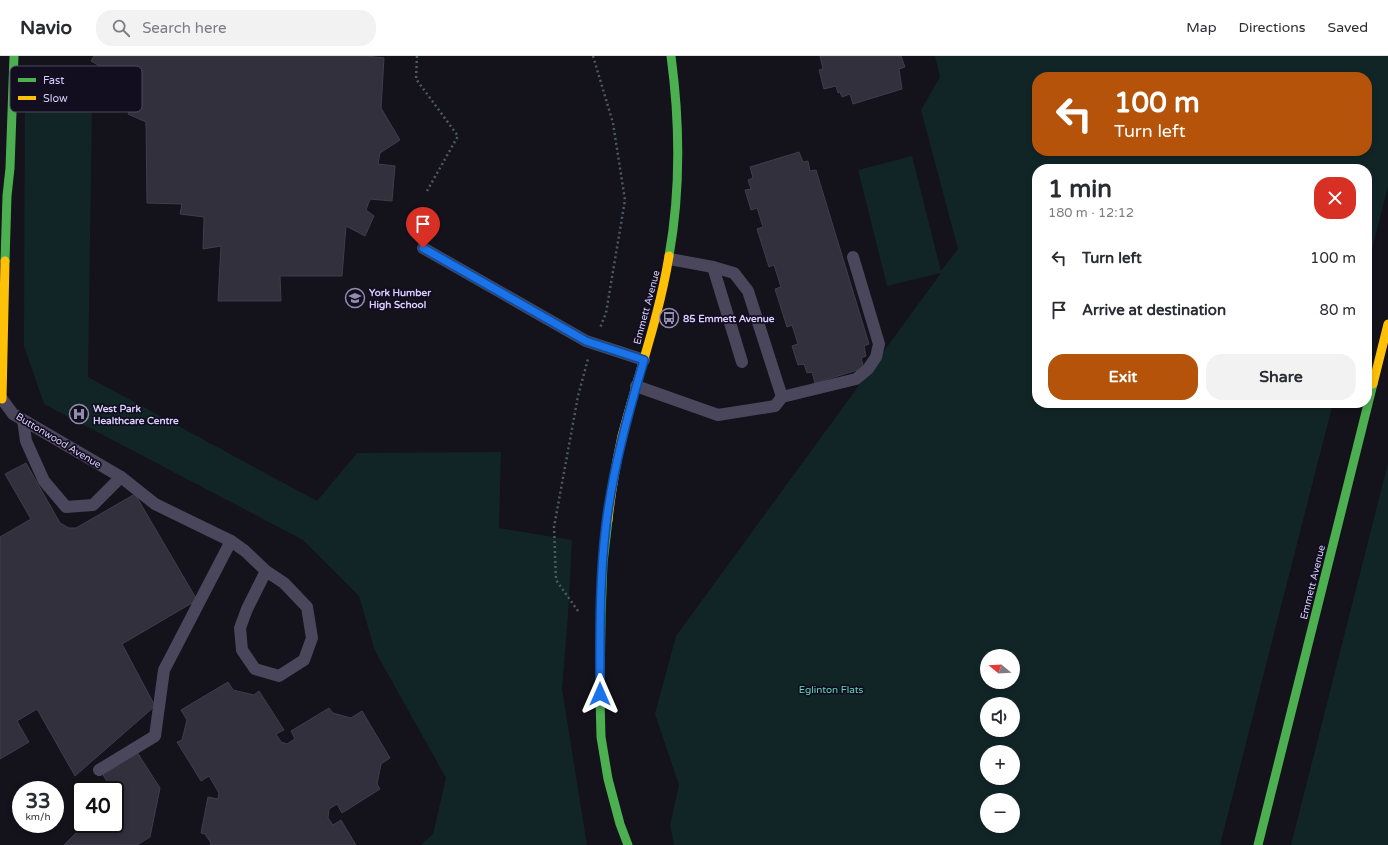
<!DOCTYPE html>
<html lang="en">
<head>
<meta charset="utf-8">
<style>
  body { margin:0; font-family:"Varela Round",sans-serif; background:#f2f2f3; color:#2b2b33; height:100vh; display:flex; flex-direction:column; font-size:15px; white-space:nowrap }
  * { box-sizing:border-box; margin:0 }
  p { font-size:13px; color:#7c7c81 }
  .icon { flex:none; width:22px; height:22px; fill:none; stroke:currentColor; stroke-width:2; stroke-linecap:round; stroke-linejoin:round }
  .map { position:relative; flex:1; overflow:hidden }
  .drawer { position:absolute; left:1032px; top:108px; width:340px; height:244px; display:flex; flex-direction:column; background:#fff; border-radius:16px; box-shadow:0 2px 6px #0003 }
  .drawer>* { flex:none }
  .top-card { position:absolute; left:1032px; top:16px; width:340px; height:84px; border-radius:16px; box-shadow:0 2px 6px #0003; background:#b45309; color:#fff; overflow:hidden }
  .needle { width:26px; rotate:288deg }
  .controls { position:absolute; left:980px; top:593px; display:grid; gap:8px }
  .controls a { display:grid; place-items:center; width:40px; height:40px; border-radius:50%; background:#fff; box-shadow:0 2px 6px #0003; font-size:20px }
  .speed { position:absolute; left:12px; top:725px; display:flex; gap:8px; font-size:20px; font-weight:700; text-align:center }
  .speed>* { display:grid; place-content:center; width:52px; height:52px; border-radius:50%; background:#fff; box-shadow:0 2px 6px #0003; line-height:1 }
  .speed small { font-size:10px; font-weight:400 }
  .speed .limit { border:2px solid #111; border-radius:6px; background:#fff; color:#111 }
  .pin { position:absolute; display:grid; place-items:center; width:34px; height:34px; color:#fff; margin:-41px -17px; border-radius:50% 50% 50% 0; rotate:-45deg; box-shadow:0 0 4px #0007 }
  .pin .icon { rotate:45deg }
  .me { position:absolute; width:44px; margin:-22px; rotate:0deg; stroke-linejoin:round; filter:drop-shadow(0 0 3px #0008) }
  .turn { display:flex; align-items:center; gap:14px; height:84px; padding:0 16px; font-size:18px }
  .turn .icon { width:52px; height:52px; stroke-width:2.5 }
  .turn b { display:block; font-size:28px; line-height:34px }
  .round { display:grid; place-items:center; flex:none; width:42px; height:42px; border-radius:16px; background:#f2f2f3 }
  .headline { display:flex; align-items:center; justify-content:space-between; height:68px; padding:0 16px }
  h1 { font-size:24px; font-weight:700; line-height:30px }
  .primary-button { display:flex; gap:8px; margin-top:auto; padding:8px 16px }
  .primary-button a { flex:1; height:46px; border-radius:16px; background:#b45309; color:#fff; font-size:16px; font-weight:700; line-height:46px; text-align:center }
  .primary-button a+a { background:#f2f2f3; color:#2b2b33 }
  ul { padding:0; list-style:none }
  li { display:flex; align-items:center; gap:12px; height:52px; padding:0 16px }
  li div { flex:1 }
  li b { display:block; font-size:15px }
  li em { font-style:normal }
  header { display:flex; align-items:center; gap:24px; box-sizing:border-box; height:56px; padding:0 20px; background:#fff; border-bottom:1px solid #e1e1e2 }
  header strong { font-size:19px }
  nav { display:flex; gap:22px; margin-inline-start:auto; font-size:14px }
  .search { width:280px; height:36px; background:#f2f2f3; display:flex; align-items:center; gap:10px; box-sizing:border-box; padding:0 14px; border-radius:16px; color:#7c7c81; font-size:15px }
  .map>svg:first-child { display:block }
</style>
</head>
<body>
<header>
<strong>Navio</strong>
<div class="search"><svg class="icon" aria-label="search" viewBox="0 0 24 24"><circle cx="10" cy="10" r="6"/><path d="M15 15l6 6"/></svg>Search here</div>
<nav><a>Map</a><a>Directions</a><a>Saved</a></nav>
</header>
<div class="map">
<svg width="1388" height="789" viewBox="0 0 1388 789">
  <rect width="100%" height="100%" fill="#14121b"/>
  <!-- green -->
  <g fill="#112527" fill-rule="evenodd">
    <path d="M935 0H1388V131L1367 212V113H1037V347H1333L1220 789H674L670 769 679 729 655 658 676 580 941 217 887 230 858 114 912 100 941 215 958 193 921 54 940 21ZM1037 21H1367V95H1037ZM987 600H1013V626H987ZM987 648H1013V674H987ZM987 696H1013V722H987ZM987 744H1013V770H987Z"/>
    <path d="M25 14 92 50 88 321 317 445 357 397 501 396 499 472 572 484 568 560 562 633 587 789H421L433 778 446 722 375 595 359 540 303 484 44 348 24 290Z"/>
    <path d="M1388 407V789H1291Z"/>
  </g>
  <!-- building -->
  <g fill="#32303d" stroke="#413c4e">
    <path d="M94 0H366L384 2 381 52 400 84 380 97 378 108 395 110 392 145 370 143 366 154 374 160 365 180 346 170 342 220H280L281 245H218L221 190 203 193 204 161 180 158 182 148 147 147 146 66 128 58 136 42 107 30 115 19 91 5Z"/>
    <path d="M820 0H901L905 11 899 13 902 33 853 48 850 38 842 41 840 36 838 37 836 30 824 33 819 14 823 13Z"/>
    <path d="M799 96 803 106 808 105 810 115 816 114 869 288 864 290 866 300 861 302 864 312 815 327 812 316 807 317 804 308 798 309 792 290 798 288 792 269 787 271 775 233 781 231 774 209 769 211 757 173 763 171 757 152 751 154 745 134 751 133 748 124 753 122 750 111Z"/>
    <path d="M26 407 60 467 69 472H76L135 438 197 544 122 588 155 650 75 720 37 653 17 665 29 686 0 703V481L31 463 5 418Z"/>
    <path d="M228 626 233 634 254 639 259 635 284 674 276 678 281 686 287 688 295 683 291 675 329 652 333 657 351 662 362 655 390 702 381 708 377 728 380 733 342 757 337 748 329 753 328 762 333 769 341 764 356 789H210L211 787 205 778 201 777 208 741 218 743 219 737 209 720 201 725 177 686 182 684 187 664 181 654Z"/>
    <path d="M137 696 160 732 150 781 137 789H64L77 776 90 768H115V753L121 749 115 739V734H112L102 717Z"/>
  </g>
  <g fill="none" stroke-linecap="round" stroke-linejoin="round">
    <!-- path -->
    <g stroke="#4d5966" stroke-width="2.5" stroke-dasharray="2 3" stroke-linecap="butt">
      <path d="M417 0 416 23 458 80 427 135"/>
      <path d="M593 0 613 67 625 144 606 257 600 272"/>
      <path d="M578 555 556 524 554 471 578 340 588 303"/>
    </g>
    <!-- lane -->
    <g stroke="#4a475c" stroke-width="12">
      <path d="M423 192 586 285 644 304"/>
      <path d="M670 203 713 211 734 217 748 235 782 341"/>
      <path d="M713 211 742 306"/>
      <path d="M636 330 718 359 775 350 782 341 856 323 868 313 876 301 879 288 853 201"/>
      <path d="M2 343 13 358 121 421 155 448 231 485 245 495 266 515 284 527 307 551 312 582 304 604 279 620 255 613 242 594 240 572 247 553 266 515"/>
      <path d="M23 364 26 385 44 425 66 451 93 449 121 421"/>
      <path d="M99 714 155 680 164 614 231 485"/>
    </g>
    <!-- fast -->
    <g stroke="#4caf50" stroke-width="9">
      <path d="M669 200C681 133 680 67 671 0"/>
      <path d="M5 205 7 140 10 112 14 0"/>
      <path d="M608 464 603 507 601 561 600 641 601 681 608 723 620 768 628 789"/>
      <path d="M1258 789 1373 328"/>
    </g>
    <!-- slow -->
    <g stroke="#ffc107" stroke-width="9">
      <path d="M1373 328 1388 268"/>
      <path d="M2 343 5 205"/>
      <path d="M608 464C611 436 616 408 622 380 638 319 659 261 669 200"/>
    </g>
  </g>
  <g fill="none" stroke-linecap="round" stroke-linejoin="round">
    <!-- route casing -->
    <g stroke="#114b97" stroke-width="10">
      <path id="route" d="M423 192 586 285 644 304C628 358 613 412 606 469 599 525 600 582 600 638"/>
    </g>
    <!-- route -->
    <use href="#route" stroke="#1a73e8" stroke-width="7"/>
  </g>
  <!-- icons -->
  <defs>
    <g id="school-ring" transform="scale(1)"><circle r="9.5" fill="#120e1f" stroke="#938dad" stroke-width="1.5"/><path d="M0-5L7-2L0 1L-7-2ZM-4 1L0 2.5L4 1V4Q0 6-4 4Z" fill="#938dad"/></g>
    <g id="bus-ring" transform="scale(1)"><circle r="9.5" fill="#120e1f" stroke="#938dad" stroke-width="1.5"/><path d="M-5-6H5V4H4V6H2V4H-2V6H-4V4H-5ZM-3.5-4V0h7V-4ZM-3.5 1.2v1.5H-2V1.2ZM2 1.2v1.5H3.5V1.2Z" fill="#938dad"/></g>
    <g id="hospital-ring" transform="scale(1)"><circle r="9.5" fill="#120e1f" stroke="#938dad" stroke-width="1.5"/><path d="M-5-5h3v3.5h4V-5h3V5h-3V1.5h-4V5h-3Z" fill="#938dad"/></g>
  </defs>
  <g fill-rule="evenodd">
    <use href="#school-ring" x="355" y="242"/>
    <use href="#bus-ring" x="669" y="262"/>
    <use href="#hospital-ring" x="79" y="358"/>
  </g>
  <g text-anchor="middle" stroke-width="3.5" stroke-linejoin="round" paint-order="stroke">
    <!-- poi labels -->
    <g font-size="10" font-weight="bold" fill="#d7cffc" stroke="#120e1f" text-anchor="start">
      <text x="369" y="240">York Humber<tspan x="369" dy="12">High School</tspan></text>
      <text x="683" y="266">85 Emmett Avenue</text>
      <text x="93" y="356">West Park<tspan x="93" dy="12">Healthcare Centre</tspan></text>
    </g>
    <!-- street labels -->
    <g font-size="10" fill="#d7cffc" stroke="#120e1f">
      <text transform="translate(646 251) rotate(-75)" y="4">Emmett Avenue</text>
      <text transform="translate(59 384) rotate(31)" y="4">Buttonwood Avenue</text>
      <text transform="translate(1312 526) rotate(-76)" y="4">Emmett Avenue</text>
    </g>
    <!-- park labels -->
    <g font-size="10" fill="#61d6bf" stroke="#120e1f">
      <text x="831" y="637">Eglinton Flats</text>
    </g>
  </g>
  <!-- legend -->
  <rect x="10" y="10" width="132" height="46" rx="6" fill="#120e1f" stroke="#4d4861" stroke-width="1"/>
  <rect x="18" y="22" width="18" height="4" fill="#4caf50"/>
  <rect x="18" y="40" width="18" height="4" fill="#ffc107"/>
  <g font-size="11" fill="#d7cffc">
    <text x="43" y="28">Fast</text>
    <text x="43" y="46">Slow</text>
  </g>
</svg>
<div class="controls">
<a><svg class="needle" viewBox="-14 -14 28 28"><path d="M0-13l5 13h-10z" fill="#e53935"/><path d="M0 13l5-13h-10z" fill="#7c7c81"/></svg></a>
<a><svg class="icon" aria-label="sound" viewBox="0 0 24 24"><path d="M4 9h4l5-4v14l-5-4H4zM17 9q2 3 0 6"/></svg></a>
<a>+</a>
<a>−</a>
</div>
<div class="speed"><div>33<small>km/h</small></div><div class="limit">40</div></div>
<div class="pin" style="left:423px;top:192px;background:#d93025"><svg class="icon" aria-label="arrive" viewBox="0 0 24 24"><path d="M6 21V4h12l-3 4 3 4H6"/></svg></div>
<svg class="me" style="left:600px;top:638px" viewBox="-20 -20 40 40"><path d="M0-17L14 15 0 8-14 15z" fill="#1a73e8" stroke="#fff" stroke-width="4"/></svg>
<div class="top-card">
<div class="turn"><svg class="icon" aria-label="left" viewBox="0 0 24 24"><path d="M17 20v-9H6M10 6l-5 5 5 5"/></svg><div><b>100 m</b>Turn left</div></div>
</div>
<section class="drawer">
<div class="headline"><div><h1>1 min</h1><p>180 m · 12:12</p></div><a class="round" style="background:#d93025;color:#fff"><svg class="icon" aria-label="close" viewBox="0 0 24 24"><path d="M6 6l12 12M18 6L6 18"/></svg></a></div>
<ul>
<li><svg class="icon" aria-label="left" viewBox="0 0 24 24"><path d="M17 20v-9H6M10 6l-5 5 5 5"/></svg><div><b>Turn left</b></div><em>100 m</em></li>
<li><svg class="icon" aria-label="arrive" viewBox="0 0 24 24"><path d="M6 21V4h12l-3 4 3 4H6"/></svg><div><b>Arrive at destination</b></div><em>80 m</em></li>
</ul>
<div class="primary-button"><a>Exit</a><a>Share</a></div>
</section>
</div>
</body>
</html>
